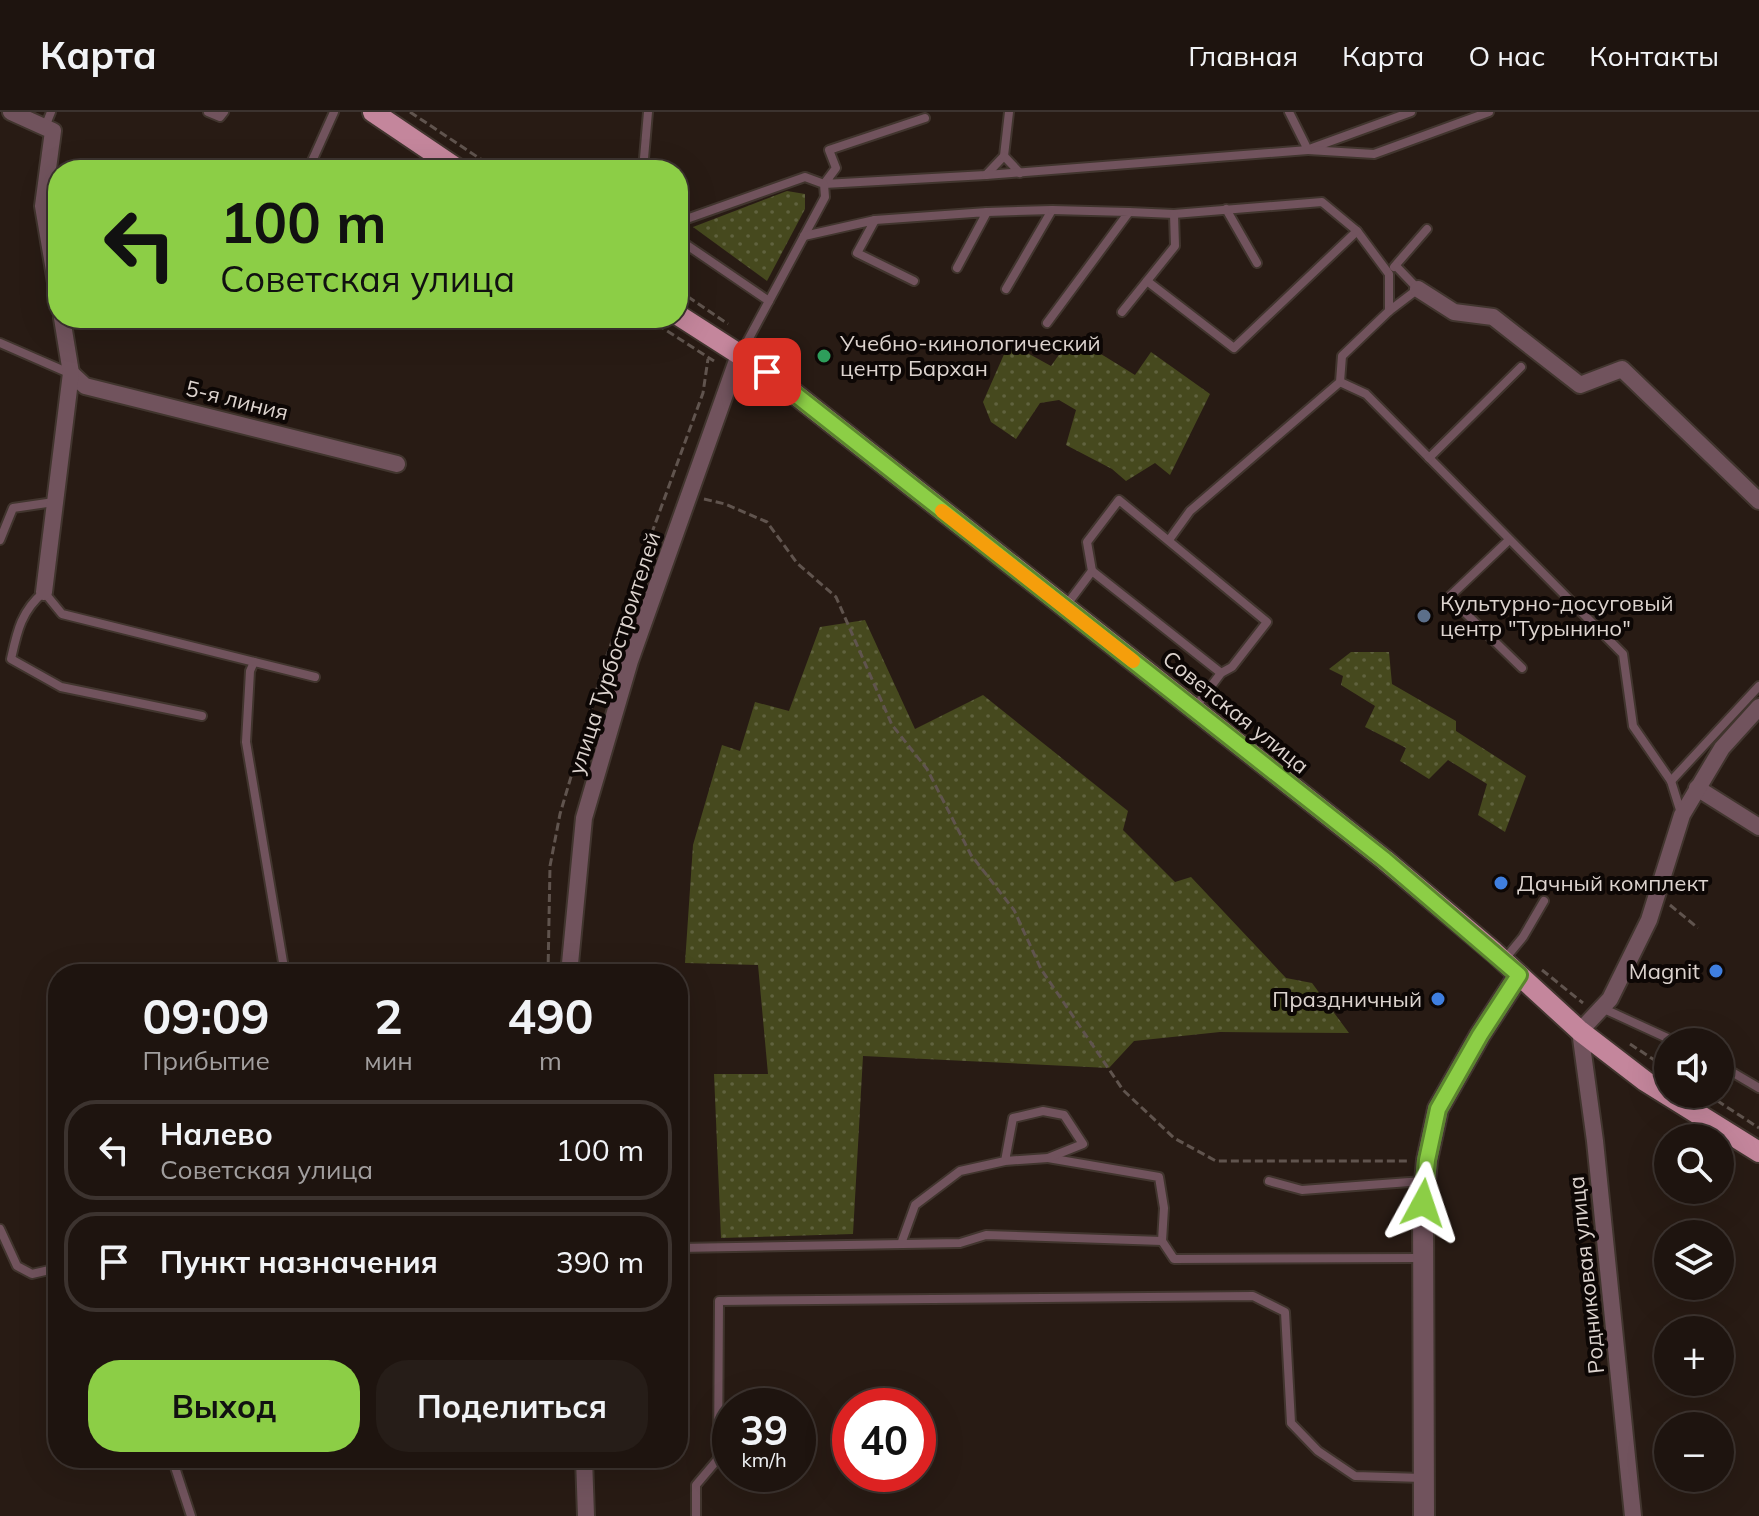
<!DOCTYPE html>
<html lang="ru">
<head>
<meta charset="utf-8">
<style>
  body { margin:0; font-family:Mulish,sans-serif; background:#261d18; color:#f1f3f6; height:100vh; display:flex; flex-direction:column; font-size:30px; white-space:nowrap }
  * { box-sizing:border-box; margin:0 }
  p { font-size:26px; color:#a19e9e }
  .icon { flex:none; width:44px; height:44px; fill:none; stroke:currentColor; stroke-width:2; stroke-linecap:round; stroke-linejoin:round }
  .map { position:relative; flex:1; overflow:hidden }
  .panel { position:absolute; left:48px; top:852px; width:640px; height:504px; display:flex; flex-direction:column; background:#1e140f; border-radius:32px; box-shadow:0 8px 32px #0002,0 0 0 2px #3c332f }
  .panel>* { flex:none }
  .banner { position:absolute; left:48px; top:48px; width:640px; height:168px; border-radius:32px; box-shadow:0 8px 32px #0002,0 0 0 2px #3c332f; background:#8cce46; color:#111; overflow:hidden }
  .controls { position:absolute; left:1654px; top:916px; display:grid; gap:16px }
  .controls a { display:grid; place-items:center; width:80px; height:80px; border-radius:50%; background:#1e140f; box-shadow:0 8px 32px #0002,0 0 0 2px #3c332f; font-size:40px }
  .speed { position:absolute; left:712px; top:1276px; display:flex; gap:16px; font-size:40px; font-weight:700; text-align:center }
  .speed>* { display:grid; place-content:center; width:104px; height:104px; border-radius:50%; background:#1e140f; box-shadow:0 8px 32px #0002,0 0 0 2px #3c332f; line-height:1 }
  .speed small { font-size:20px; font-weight:400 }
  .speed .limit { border:12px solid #d22; background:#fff; color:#111 }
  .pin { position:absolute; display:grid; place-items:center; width:68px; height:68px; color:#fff; margin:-34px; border-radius:16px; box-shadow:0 4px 12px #0006 }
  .me { position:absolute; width:88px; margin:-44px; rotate:5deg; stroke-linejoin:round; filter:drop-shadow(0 0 6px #0008) }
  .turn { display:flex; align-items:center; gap:28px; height:168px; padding:0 40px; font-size:36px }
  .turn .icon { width:104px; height:104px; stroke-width:2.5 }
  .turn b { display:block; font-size:56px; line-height:68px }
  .eta { display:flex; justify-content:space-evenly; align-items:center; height:136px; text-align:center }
  .eta b { font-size:48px; font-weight:700; line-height:56px }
  .primary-button { display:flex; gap:16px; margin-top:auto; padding:16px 40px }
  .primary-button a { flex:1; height:92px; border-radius:32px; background:#8cce46; color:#111; font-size:32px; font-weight:700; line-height:92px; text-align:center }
  .primary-button a+a { background:#261d18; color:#f1f3f6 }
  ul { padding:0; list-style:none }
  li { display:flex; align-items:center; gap:24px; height:100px; margin:0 16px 12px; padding:0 24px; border:4px solid #3c332f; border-radius:32px }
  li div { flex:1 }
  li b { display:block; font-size:30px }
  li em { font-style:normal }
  header { display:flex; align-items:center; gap:48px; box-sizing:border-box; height:112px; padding:0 40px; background:#1e140f; border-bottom:2px solid #3c332f }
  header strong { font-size:38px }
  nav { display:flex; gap:44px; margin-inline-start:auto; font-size:28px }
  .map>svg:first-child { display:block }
</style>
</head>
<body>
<header>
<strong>Карта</strong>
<nav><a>Главная</a><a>Карта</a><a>О нас</a><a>Контакты</a></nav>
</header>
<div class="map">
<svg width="1759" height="1404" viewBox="0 0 1759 1404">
  <defs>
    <pattern id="green-dots" width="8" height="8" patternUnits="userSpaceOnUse" patternTransform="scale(2)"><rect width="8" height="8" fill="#46491e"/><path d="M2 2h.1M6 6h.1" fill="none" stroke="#60623e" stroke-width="1.8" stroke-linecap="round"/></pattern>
  </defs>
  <rect width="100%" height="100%" fill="#281b14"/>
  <!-- green -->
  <g fill="url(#green-dots)">
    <path d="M787 79 805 82V97L767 169 693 115Z"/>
    <path d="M1075 226 1135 263 1151 240 1210 282 1170 363 1155 351 1126 369 1112 357 1066 333 1076 298 1059 288 1040 291 1016 327 991 310 983 290 1009 231 1051 254 1063 237Z"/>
    <path d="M865 508 915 617 983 583 1128 699 1123 718 1175 770 1191 765 1286 866 1312 871 1349 921 1220 920 1134 929 1109 956 863 944 853 1122 721 1126 714 962H768L758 853 685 851 693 733 722 633 740 639 755 590 789 599 820 515Z"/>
    <path d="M1351 540H1389L1392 572 1456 609V619L1526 664 1505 720 1478 703 1487 672 1448 648 1429 667 1400 649 1406 636 1365 615 1375 594 1341 573 1343 564 1329 557Z"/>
  </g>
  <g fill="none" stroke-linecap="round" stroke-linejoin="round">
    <!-- service casing -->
    <g stroke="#41352e" stroke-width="12">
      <g id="service">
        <path d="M208 0 220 5 224 0"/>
        <path d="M925 6 829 38 836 56 824 72 986 63 1004 44 1009 0"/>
        <path d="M45 15 51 0"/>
        <path d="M1312 36 1411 0"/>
        <path d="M1308 38 1374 42 1489 0"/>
        <path d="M1004 44 1020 61"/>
        <path d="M308 58 334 0"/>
        <path d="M643 58 648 0"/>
        <path d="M986 63 1308 38 1289 0"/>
        <path d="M1226 97 1257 151"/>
        <path d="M987 100 1052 98 1006 177"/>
        <path d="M1129 100 1174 102 1322 90 1357 119 1389 162V199"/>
        <path d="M875 108 987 100 957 156"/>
        <path d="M678 110 805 65 824 72 825 85 769 189"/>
        <path d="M804 124 875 108 857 141 914 169"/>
        <path d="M678 127 769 189 740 243"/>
        <path d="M1394 155 1427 117"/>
        <path d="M1147 169 1234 236 1357 119"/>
        <path d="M1122 200 1175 134 1174 102"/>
        <path d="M1047 211 1129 100 1052 98"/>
        <path d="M0 231 69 261"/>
        <path d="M1340 270 1366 282 1623 542 1633 614 1671 669 1681 701"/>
        <path d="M1429 346 1521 255"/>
        <path d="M0 428 13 396 54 390"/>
        <path d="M1169 428 1190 399 1340 270 1342 244 1389 199 1418 177 1396 154"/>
        <path d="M1509 428 1449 485 1522 556"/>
        <path d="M1092 459 1221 561"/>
        <path d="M1065 495 1092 459 1087 430 1119 388 1267 510 1232 555 1221 561 1194 597"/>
        <path d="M254 550 250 559 246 630 285 862"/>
        <path d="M202 604 61 575 11 547C17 520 21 499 44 480L62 502 315 565"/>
        <path d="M1671 669 1759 574"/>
        <path d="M1504 848 1523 825 1544 789"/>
        <path d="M1602 896 1676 930"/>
        <path d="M1720 953 1759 976"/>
        <path d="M1048 1046 1159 1065 1164 1096 1162 1129 1174 1147 1422 1146"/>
        <path d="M1269 1069 1302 1078 1423 1069"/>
        <path d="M0 1117 17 1154 32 1162 58 1156"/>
        <path d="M901 1132 915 1093 960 1059 1005 1049 1013 1006 1043 999 1064 1003 1083 1032 1048 1046 1005 1049"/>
        <path d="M678 1136 960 1131 986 1123 1162 1129"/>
        <path d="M172 1346 191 1404"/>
        <path d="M696 1404V1373L718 1347 719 1189 1253 1184 1285 1200 1291 1311 1318 1339 1355 1364 1423 1366"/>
      </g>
    </g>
    <!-- minor casing -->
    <g stroke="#41352e" stroke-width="20">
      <g id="minor">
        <path d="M11 0 53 19 43 94 58 182"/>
        <path d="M1418 177 1454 200 1493 205 1580 273 1622 257 1759 389"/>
        <path d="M71 261 85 274 397 352"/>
        <path d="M44 480 71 261 62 206"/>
        <path d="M1697 676 1759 715"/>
        <path d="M569 862 584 706 630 549 739 243"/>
        <path d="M584 1346 586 1404"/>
        <path d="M1633 1404 1595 1029 1580 919 1610 887 1649 808 1682 703 1722 636 1759 595"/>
      </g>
    </g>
    <!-- tertiary casing -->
    <g stroke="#41352e" stroke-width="24">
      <path id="tertiary" d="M1424 1404 1423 1091 1427 1048 1438 997 1480 923 1519 863"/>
    </g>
    <!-- primary casing -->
    <g stroke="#41352e" stroke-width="24">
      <g id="primary">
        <path d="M373 0 459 58"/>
        <path d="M678 203 767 260 1145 558 1385 748 1494 840 1580 919 1645 969 1759 1040"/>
      </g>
    </g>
    <!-- path -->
    <g stroke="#60544e" stroke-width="3" stroke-dasharray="8 4" stroke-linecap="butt">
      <path d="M410 0 497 58"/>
      <path d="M678 178 728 212"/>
      <path d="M647 206 714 249"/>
      <path d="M704 387 725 392 767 410 797 451 836 485 892 613 927 657 971 743 1014 798 1041 857 1123 978 1174 1026 1216 1049H1408"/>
      <path d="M1670 793 1698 816"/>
      <path d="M1542 858 1583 891"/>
      <path d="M548 862 550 754 560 702 606 546 703 281 708 247"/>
      <path d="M1630 932 1668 957"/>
      <path d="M1707 982 1759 1016"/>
    </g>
    <!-- service -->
    <use href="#service" stroke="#71535d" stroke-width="8"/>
    <!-- minor -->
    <use href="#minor" stroke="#71535d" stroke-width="16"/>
    <!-- tertiary -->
    <use href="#tertiary" stroke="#71535d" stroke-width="20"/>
    <!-- primary -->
    <use href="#primary" stroke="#c4869c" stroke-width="20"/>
  </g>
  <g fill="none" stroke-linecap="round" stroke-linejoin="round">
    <!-- route casing -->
    <g stroke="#5b862e" stroke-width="20">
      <path id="route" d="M767 260 1385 748 1519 863 1480 923 1438 997 1427 1048 1423 1091"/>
    </g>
    <!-- route -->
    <use href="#route" stroke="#8cce46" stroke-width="14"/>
    <!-- slow -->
    <path stroke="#f59e0b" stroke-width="14" d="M942 399 1133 549"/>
  </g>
  <!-- markers -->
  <circle fill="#2e9e5b" stroke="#0d0705" stroke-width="3" cx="824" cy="244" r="8"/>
  <circle fill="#5c6f8a" stroke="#0d0705" stroke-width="3" cx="1424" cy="504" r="8"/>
  <g fill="#3f7fe0" stroke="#0d0705" stroke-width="3">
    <circle cx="1501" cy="771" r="8"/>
    <circle cx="1716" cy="859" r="8"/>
    <circle cx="1438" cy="887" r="8"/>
  </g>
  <g text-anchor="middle" stroke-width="8" stroke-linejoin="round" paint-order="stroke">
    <!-- poi labels -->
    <g font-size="22" fill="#dcd3ce" stroke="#0d0705" text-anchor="start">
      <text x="840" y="239">Учебно-кинологический<tspan x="840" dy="25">центр Бархан</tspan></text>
      <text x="1440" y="499">Культурно-досуговый<tspan x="1440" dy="25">центр "Турынино"</tspan></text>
      <text x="1517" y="779">Дачный комплект</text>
      <text x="1700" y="867" text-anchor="end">Magnit</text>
      <text x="1422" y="895" text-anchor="end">Праздничный</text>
    </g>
    <!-- street labels -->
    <g font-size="22" fill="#dcd3ce" stroke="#0d0705">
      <text transform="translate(237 288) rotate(14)" y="8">5-я линия</text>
      <text transform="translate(614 541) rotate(-72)" y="8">улица Турбостроителей</text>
      <text transform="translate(1236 600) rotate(39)" y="8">Советская улица</text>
      <text transform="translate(1586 1163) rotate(-96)" y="8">Родниковая улица</text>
    </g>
  </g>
</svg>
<div class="controls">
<a><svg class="icon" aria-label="sound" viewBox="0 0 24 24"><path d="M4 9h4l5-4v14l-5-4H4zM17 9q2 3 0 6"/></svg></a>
<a><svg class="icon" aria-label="search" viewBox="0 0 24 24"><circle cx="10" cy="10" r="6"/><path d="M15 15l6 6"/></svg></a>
<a><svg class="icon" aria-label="layers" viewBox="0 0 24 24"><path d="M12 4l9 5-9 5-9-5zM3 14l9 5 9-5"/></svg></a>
<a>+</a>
<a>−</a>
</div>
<div class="speed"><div>39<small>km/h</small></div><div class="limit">40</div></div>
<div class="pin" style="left:767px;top:260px;background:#d93025"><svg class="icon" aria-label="arrive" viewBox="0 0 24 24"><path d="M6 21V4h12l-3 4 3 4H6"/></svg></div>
<svg class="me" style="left:1423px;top:1091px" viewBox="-20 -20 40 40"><path d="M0-17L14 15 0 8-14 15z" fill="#8cce46" stroke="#fff" stroke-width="4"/></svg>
<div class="banner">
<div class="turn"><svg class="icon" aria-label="left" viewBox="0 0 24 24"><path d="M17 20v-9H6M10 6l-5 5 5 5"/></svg><div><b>100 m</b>Советская улица</div></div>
</div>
<section class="panel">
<div class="eta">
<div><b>09:09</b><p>Прибытие</p></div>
<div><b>2</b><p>мин</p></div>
<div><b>490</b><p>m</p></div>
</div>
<ul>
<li><svg class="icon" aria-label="left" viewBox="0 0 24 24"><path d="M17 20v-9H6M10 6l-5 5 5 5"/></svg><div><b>Налево</b><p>Советская улица</p></div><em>100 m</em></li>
<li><svg class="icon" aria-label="arrive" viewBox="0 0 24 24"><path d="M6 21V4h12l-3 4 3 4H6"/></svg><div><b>Пункт назначения</b></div><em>390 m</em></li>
</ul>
<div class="primary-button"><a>Выход</a><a>Поделиться</a></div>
</section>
</div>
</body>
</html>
